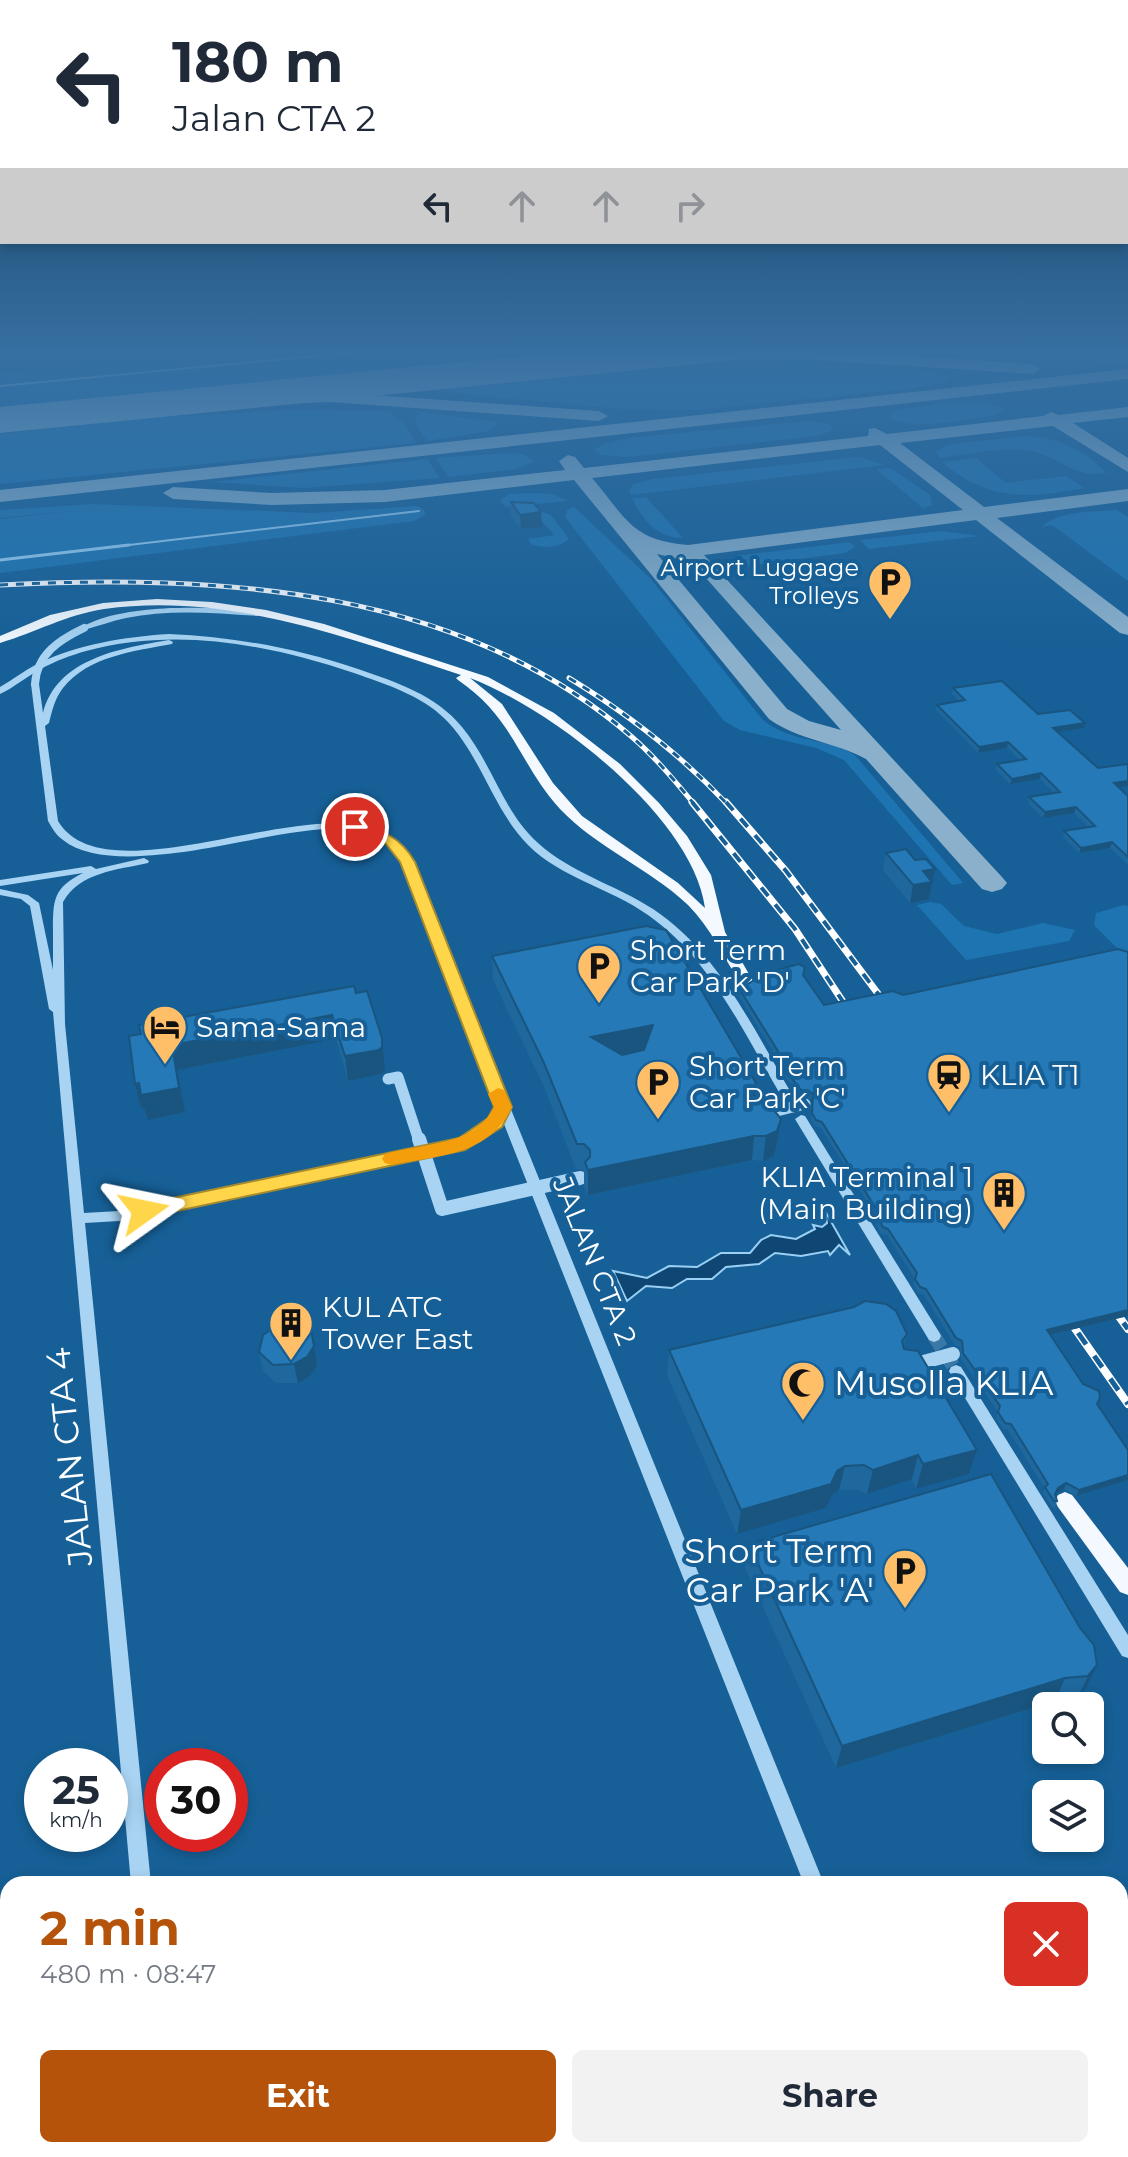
<!DOCTYPE html>
<html lang="en">
<head>
<meta charset="utf-8">
<style>
  body { margin:0; font-family:Montserrat,sans-serif; background:#f2f2f3; color:#1f2937; height:100vh; display:flex; flex-direction:column; font-size:30px; white-space:nowrap }
  * { box-sizing:border-box; margin:0 }
  p { font-size:26px; color:#747a83 }
  .icon { flex:none; width:44px; height:44px; fill:none; stroke:currentColor; stroke-width:2; stroke-linecap:round; stroke-linejoin:round }
  .map { position:relative; flex:1; overflow:hidden }
  .side { position:absolute; left:0px; top:1876px; width:1128px; height:282px; display:flex; flex-direction:column; background:#fff; border-radius:24px 24px 0 0; box-shadow:0 4px 12px #0003 }
  .side>* { flex:none }
  .banner { position:absolute; left:0px; top:0px; width:1128px; height:244px; box-shadow:0 4px 12px #0003; background:#fff; color:#1f2937; overflow:hidden }
  .controls { position:absolute; left:1032px; top:1692px; display:grid; gap:16px }
  .controls a { display:grid; place-items:center; width:72px; height:72px; border-radius:12px; background:#fff; box-shadow:0 4px 12px #0003; font-size:40px }
  .speed { position:absolute; left:24px; top:1748px; display:flex; gap:16px; font-size:40px; font-weight:700; text-align:center }
  .speed>* { display:grid; place-content:center; width:104px; height:104px; border-radius:50%; background:#fff; box-shadow:0 4px 12px #0003; line-height:1 }
  .speed small { font-size:20px; font-weight:400 }
  .speed .limit { border:12px solid #d22; background:#fff; color:#111 }
  .pin { position:absolute; display:grid; place-items:center; width:68px; height:68px; color:#fff; margin:-34px; border:4px solid #fff; border-radius:50%; box-shadow:0 2px 8px #0007 }
  .me { position:absolute; width:88px; margin:-44px; rotate:78deg; stroke-linejoin:round; filter:drop-shadow(0 0 6px #0008) }
  .turn { display:flex; align-items:center; gap:28px; height:168px; padding:0 40px; font-size:36px }
  .turn .icon { width:104px; height:104px; stroke-width:2.5 }
  .turn b { display:block; font-size:56px; line-height:68px }
  .lanes { display:flex; align-items:center; height:76px; padding:0 40px; background:#0003; justify-content:center; gap:40px; direction:ltr }
  .lanes .off { opacity:.35 }
  .round { display:grid; place-items:center; flex:none; width:84px; height:84px; border-radius:12px; background:#f2f2f3 }
  .summary { display:flex; align-items:center; justify-content:space-between; height:136px; padding:0 40px }
  h1 { font-size:48px; font-weight:700; line-height:60px; color:#b45309 }
  .action { display:flex; gap:16px; margin-top:auto; padding:16px 40px }
  .action a { flex:1; height:92px; border-radius:12px; background:#b45309; color:#fff; font-size:32px; font-weight:700; line-height:92px; text-align:center }
  .action a+a { background:#f2f2f3; color:#1f2937 }
  .map>svg:first-child { display:block }
</style>
</head>
<body>
<div class="map">
<svg width="1128" height="2157" viewBox="0 0 1128 2157">
  <rect width="100%" height="100%" fill="#166097"/>
  <!-- green -->
  <g fill="#1e74b1">
    <path d="M250 349H626L0 409V372Z"/>
    <path d="M966 349H1128V365L984 355Z"/>
    <path d="M805 364 922 370 952 377 942 383 901 390 696 410 621 409 441 392 446 388 685 367Z"/>
    <path d="M945 403H989L1004 409 995 415C972 419 907 432 889 417L898 410Z"/>
    <path d="M292 410 388 411 405 424 416 443 0 484V434L145 418Z"/>
    <path d="M419 412 499 422 488 431 427 441 415 423Z"/>
    <path d="M807 421 829 424 833 428 830 432 816 436 629 457 601 455 594 450 604 444 629 438Z"/>
    <path d="M1024 436C1055 436 1085 450 1106 473 1073 478 1063 459 1035 452 1005 445 970 454 940 458L936 452 947 445Z"/>
    <path d="M511 453 525 455 534 461 517 469 448 477 436 458Z"/>
    <path d="M858 457 884 465 631 495 629 491 633 484 653 479Z"/>
    <path d="M976 458 1006 483 1066 476 1084 488C1029 499 987 501 942 462Z"/>
    <path d="M427 459 440 478 304 488 212 482Z"/>
    <path d="M890 468 930 495 932 505 923 508 876 469Z"/>
    <path d="M534 493 552 494 568 501 506 507 500 500 509 494Z"/>
    <path d="M646 497 683 538C656 538 643 520 632 498Z"/>
    <path d="M93 504 313 513 416 506 422 508 426 514 414 521 0 573V519L71 511 0 518V510Z"/>
    <path d="M574 507 651 579 762 719C788 742 826 738 855 755L963 883 952 885 844 760 816 748 740 730 724 721 565 517 567 510Z"/>
    <path d="M538 510 551 515 569 539C559 548 542 549 531 544L528 539 555 535 532 511Z"/>
    <path d="M1117 510 1128 517V581L1052 525 1042 527C1058 510 1095 512 1117 510Z"/>
    <path d="M941 531 979 536 869 549 860 540Z"/>
    <path d="M850 542 855 547 845 553 728 568 727 565 736 556Z"/>
    <path d="M930 902 941 904 964 926 997 934 1043 923 1075 930 1069 941 966 960 917 905Z"/>
    <path d="M1124 905 1128 906V954L1121 952 1094 925 1096 913Z"/>
  </g>
  <!-- water -->
  <path fill="#0e4774" stroke="#9bd0f4" stroke-width="2" d="M825 1211 850 1255 839 1245 830 1255 828 1251 801 1256 775 1253 759 1264 726 1267 712 1279H687L672 1288 646 1286 627 1301 613 1271 647 1278 669 1266 697 1267 721 1253H750L761 1240 771 1235 796 1239 815 1229 813 1225 822 1227 827 1223Z"/>
  <g fill="none" stroke-linecap="round" stroke-linejoin="round">
    <!-- stream-far1 -->
    <g stroke="#9bd0f4" stroke-width="2">
      <path d="M0 386 392 349"/>
      <path d="M112 547 419 511"/>
    </g>
    <!-- stream -->
    <path stroke="#9bd0f4" stroke-width="3" d="M0 560 129 545"/>
    <!-- taxiway -->
    <g fill="#8ab0cb" fill-rule="evenodd">
      <path d="M805 349 1032 364 1040 369 1032 374 802 359 658 361 650 356 658 351Z"/>
      <path d="M1128 369V379L0 502V490Z"/>
      <path d="M330 392 599 411 608 416 599 421 330 402 195 407 186 402 195 397Z"/>
      <path d="M1128 407V417L1073 423 1128 458V472L1053 426 900 443 984 507 1128 489V501L997 518 1128 617V635L1120 633 976 520 704 555 1002 877 1007 883 1002 889 992 892 982 889 866 759C835 742 798 740 769 719L574 480 385 502 272 505 173 499 163 493 173 487 272 493 385 490 565 470 559 461 568 455 575 457 584 468 868 436 869 429 875 428 887 434 1043 416 1051 412 1059 415ZM880 445 963 510 688 545C631 540 627 519 592 478ZM657 554 683 560 698 569 841 730 809 721 787 709Z"/>
      <path d="M11 414 20 419 17 423 0 425V415Z"/>
    </g>
    <!-- runway -->
    <path fill="#8ab0cb" fill-rule="evenodd" d="M598 349H748L742 357 728 361 0 433V407Z"/>
    <!-- minor-tunnel -->
    <path stroke="#3978a7" stroke-width="14" stroke-dasharray="14 7" stroke-linecap="butt" d="M934 1336 956 1371"/>
    <!-- minor -->
    <g fill="#a8d3f2" fill-rule="evenodd">
      <path d="M170 608C193 608 243 606 262 614L258 616C214 613 169 609 126 618 112 621 98 626 84 630L80 628C106 613 140 610 170 608Z"/>
      <path d="M169 634C235 637 296 648 358 669 396 682 436 695 462 727 492 763 503 812 538 843 571 873 616 885 653 909 719 953 754 1030 793 1096L791 1099H783C744 1034 712 960 648 915 610 888 561 878 528 845 492 808 481 755 445 719 421 695 385 684 354 673 267 644 176 627 86 651 72 655 55 661 41 669 27 676 15 687 0 694V687C12 680 24 671 37 664 79 644 123 637 169 634Z"/>
      <path d="M169 640 173 642 172 644C135 651 88 656 63 688 55 698 52 711 49 723L45 726 58 821C104 898 300 797 377 830 390 835 397 842 407 852L824 1884H804L502 1119 487 1136 465 1147 119 1221 85 1223 151 1884H131L53 1012 49 1009 30 906 21 899 0 895V889L28 895 39 903 53 970C53 957 53 944 53 931 53 900 53 888 83 873L0 886V880L91 866 96 869 144 858 149 861 148 863C117 870 80 872 63 902L65 1024 84 1213 119 1211 462 1139 483 1126 497 1106 398 855C389 846 382 838 369 833 345 825 315 829 290 833 235 841 109 877 63 840 56 835 52 828 48 821L31 684 35 681 39 684 43 713C57 658 122 648 169 640Z"/>
      <path d="M801 1115 805 1116 939 1332 941 1336 939 1340 934 1342 929 1340 795 1119Z"/>
      <path d="M956 1365 961 1367 1128 1635V1658L1122 1656 951 1375 949 1371 951 1367Z"/>
      <path d="M154 2150H176L177 2157H155Z"/>
      <path d="M912 2150H934L937 2157H915Z"/>
    </g>
    <!-- major -->
    <g fill="#f3f9ff" fill-rule="evenodd">
      <path d="M157 599 212 602 266 610 324 624 488 677 554 713 620 764 659 803 687 836 711 875 725 932 754 983 747 988 742 986C724 958 711 928 688 905 649 868 597 848 560 809 519 764 514 718 458 680L456 678 461 675C345 637 228 592 104 609 66 615 36 632 0 643V636L50 615 103 603ZM470 678C552 709 693 817 705 908L678 883 582 816 553 783 502 704Z"/>
      <path d="M1065 1492 1072 1495 1128 1568V1595L1120 1592 1058 1507 1055 1501 1058 1495Z"/>
    </g>
    <!-- rail-far2 casing -->
    <g stroke="#fff" stroke-width="5">
      <g id="rail-far2">
        <path d="M0 585C218 574 459 587 632 737 655 757 675 781 694 804"/>
        <path d="M569 678C628 714 680 754 727 804"/>
      </g>
    </g>
    <!-- rail-far1 casing -->
    <g stroke="#fff" stroke-width="7">
      <g id="rail-far1">
        <path d="M692 802 795 929 855 1020"/>
        <path d="M726 802 786 871 891 1011"/>
      </g>
    </g>
    <!-- rail casing -->
    <g stroke="#fff" stroke-width="8">
      <g id="rail">
        <path d="M1107 1300 1128 1329"/>
        <path d="M1062 1310 1128 1404"/>
      </g>
    </g>
    <!-- rail-far2 -->
    <use href="#rail-far2" stroke="#166097" stroke-width="3" stroke-dasharray="8" stroke-linecap="butt"/>
    <!-- rail-far1 -->
    <use href="#rail-far1" stroke="#166097" stroke-width="4" stroke-dasharray="11" stroke-linecap="butt"/>
    <!-- rail -->
    <use href="#rail" stroke="#166097" stroke-width="5" stroke-dasharray="14" stroke-linecap="butt"/>
    <!-- minor-bridge-far2 -->
    <path stroke="#a8d3f2" stroke-width="8" d="M35 684C37 654 59 640 84 628"/>
    <!-- minor-bridge-far1 -->
    <g stroke="#a8d3f2" stroke-width="11">
      <path d="M388 1079 398 1077 419 1141"/>
      <path d="M760 1115 805 1104"/>
    </g>
    <!-- minor-bridge -->
    <g stroke="#a8d3f2" stroke-width="14">
      <path d="M419 1139 442 1209 580 1178"/>
      <path d="M909 1366 953 1354"/>
    </g>
  </g>
  <!-- wall -->
  <g fill="#1f689d">
    <path d="M511 502 542 527 521 529 511 516Z"/>
    <path d="M953 688 1038 714 1085 723 1084 728 1058 732 1098 768 1128 764V786L1119 788 1128 796V865L1110 848 1079 853 1063 837 1064 831 1088 827 1074 813 1043 818 1028 803 1029 797 1054 793 1040 779 1010 784 996 770 997 764 1020 760 1007 748 978 753 936 710 937 705 959 701 952 694Z"/>
    <path d="M886 853 915 860 935 869 929 899 910 903 883 870Z"/>
    <path d="M1128 952V1316L1050 1335 1128 1450V1480L1076 1496 1064 1489 1055 1494 1057 1501 1055 1508 1052 1507 1043 1493 1045 1489 1008 1430 1003 1429 996 1418 998 1412 961 1359 960 1347 954 1344 924 1295 918 1293 913 1285 915 1279 887 1235 881 1234 876 1225 878 1219 821 1128 815 1126 811 1120 812 1099 800 1096 786 1078 783 1068 728 978 729 972 746 985 804 976 824 1005 903 995Z"/>
    <path d="M492 956 754 1096 781 1119 777 1143 774 1156 763 1161 752 1160 588 1195 584 1187V1170L576 1169 544 1087 493 980Z"/>
    <path d="M354 986 385 1071 381 1074 348 1081 336 1039 177 1070 185 1112 148 1120 144 1108H141L135 1084Z"/>
    <path d="M311 1330 317 1365 310 1376 298 1383H276L263 1371 259 1352Z"/>
    <path d="M907 1334 904 1347 969 1474 916 1489 912 1479 867 1494 858 1490H839L832 1495 826 1508 737 1534 667 1375 669 1350Z"/>
    <path d="M749 1544 1080 1628 1094 1645 1086 1688 1077 1699 1055 1701 836 1768 745 1568Z"/>
  </g>
  <!-- shaded-wall -->
  <g fill="#19557f">
    <path d="M541 512 542 527 521 529 520 515Z"/>
    <path d="M1085 723 1084 728 1052 733 1053 728Z"/>
    <path d="M1008 742 1007 748 978 753 979 747Z"/>
    <path d="M1041 773 1040 779 1010 784 1012 779Z"/>
    <path d="M1128 781V786L1113 789 1114 783Z"/>
    <path d="M1076 807 1074 813 1043 818 1045 812Z"/>
    <path d="M1112 842 1110 848 1079 853 1081 848Z"/>
    <path d="M935 869 929 899 910 903 913 885 923 871Z"/>
    <path d="M332 1015 336 1039 177 1070 185 1112 148 1120 144 1108H141L135 1084 139 1083 172 1045Z"/>
    <path d="M653 1025 652 1050 591 1062V1037Z"/>
    <path d="M382 1038 385 1071 381 1074 348 1081 345 1056Z"/>
    <path d="M781 1119 777 1143 774 1156 763 1161 766 1136Z"/>
    <path d="M754 1136 752 1160 588 1195V1170Z"/>
    <path d="M1128 1310V1316L1045 1336 1047 1330Z"/>
    <path d="M314 1346 317 1365 310 1376 298 1383 294 1364Z"/>
    <path d="M977 1450 969 1474 916 1489 923 1464Z"/>
    <path d="M918 1455 912 1479 867 1494 873 1470Z"/>
    <path d="M845 1466 839 1490 832 1495 826 1508 737 1534 741 1510 837 1471Z"/>
    <path d="M1128 1475V1480L1076 1496 1079 1490Z"/>
    <path d="M1066 1483 1064 1489 1055 1494 1052 1500 1058 1488Z"/>
    <path d="M1097 1665 1086 1688 1077 1699 1088 1676Z"/>
    <path d="M1065 1678 1055 1701 836 1768 842 1746Z"/>
  </g>
  <!-- building -->
  <g fill="#2479b6" stroke="#19557f" stroke-width="2" fill-rule="evenodd">
    <path d="M511 502 534 503 541 512 520 515Z"/>
    <path d="M1002 681 1038 714 1070 710 1085 723 1053 728 1098 768 1128 764V781L1114 783 1128 796V857L1112 842 1081 848 1064 831 1095 826 1076 807 1045 812 1029 797 1060 792 1041 773 1012 779 997 764 1026 759 1008 742 979 747 937 705 965 700 953 688Z"/>
    <path d="M906 849 915 860 926 859 935 869 923 871 932 882 913 885 886 853Z"/>
    <path d="M646 926 666 930 756 1083 752 1089 753 1095 764 1098 781 1119 777 1131 766 1136H754L588 1170 585 1162 590 1157V1150L584 1144H577L544 1063 492 956ZM653 1025 644 1050 622 1055 591 1037Z"/>
    <path d="M1118 949 1128 952V1310L1047 1330 1083 1384 1099 1391 1100 1398 1097 1404 1128 1450V1475L1079 1490 1066 1483 1058 1488 1055 1494 1057 1501H1054L1045 1487 1048 1484 1011 1424 1005 1423 998 1412 1000 1406 963 1353 962 1341 956 1338 926 1289 920 1287 915 1279 917 1273 888 1229 883 1227 878 1219 880 1215 822 1122 816 1120 812 1113 813 1093 801 1090 787 1072 784 1061 729 972 746 985 756 979 757 975 799 964 805 967 803 975 824 1005 893 991 903 995Z"/>
    <path d="M354 986 356 993 367 991 382 1038V1047L379 1050 345 1056 332 1015 172 1045 179 1088 141 1095 139 1083 135 1084 129 1036 141 1034 139 1025Z"/>
    <path d="M865 1301 886 1304 896 1311 907 1334 902 1341 904 1349 918 1351 977 1450 923 1464 918 1455 873 1470 864 1465 845 1466 837 1471 831 1484 741 1510 669 1350 854 1307Z"/>
    <path d="M294 1322 311 1330 314 1346 307 1357 294 1364 273 1365 259 1352 263 1335 280 1323Z"/>
    <path d="M991 1474 1080 1628 1094 1645 1097 1665 1088 1676 1065 1678 842 1746 749 1544Z"/>
  </g>
  <!-- sky -->
  <linearGradient id="sky" x2="0" y2="1"><stop stop-color="#0c3553"/><stop offset="0.54" stop-color="#366fa1"/><stop offset="1" stop-color="#366fa1" stop-opacity="0"/></linearGradient>
  <rect width="1128" height="651" fill="url(#sky)"/>
  <!-- route -->
  <path fill="#ffd54a" stroke="#a68a30" stroke-width="2" d="M355 823C383 831 400 836 415 862L512 1107 502 1127 465 1150 144 1218 137 1216 134 1211 137 1206 144 1204 459 1138 488 1118 494 1107 400 862 386 844 350 830 347 827Z"/>
  <!-- slow -->
  <path fill="#f59e0b" d="M498 1088 504 1090 512 1107C489 1156 439 1155 392 1165L385 1163 382 1159 385 1154C422 1143 474 1147 494 1107L488 1094Z"/>
  <!-- icons -->
  <defs>
    <g id="parking-pin" transform="scale(2.3)"><path d="M0 17L-7.5 6A9.5 9.5 0 1 1 7.5 6Z" fill="#ffbf69" stroke="#166097"/><path d="M-3.5-5.5H1a3.5 3.5 0 0 1 0 7H-1V5.5H-3.5ZM-1-3.4V-.6H.8a1.4 1.4 0 0 0 0-2.8Z" fill="#111"/></g>
    <g id="hotel-pin" transform="scale(2.3)"><path d="M0 17L-7.5 6A9.5 9.5 0 1 1 7.5 6Z" fill="#ffbf69" stroke="#166097"/><path d="M-6-4.5h1.5V1H6V5H4.5V3h-9V5H-6ZM-4 0a1.8 1.8 0 1 1 3.6 0ZM.5 0V-2.5h3Q6-2.5 6 0Z" fill="#111"/></g>
    <g id="station-pin" transform="scale(2.3)"><path d="M0 17L-7.5 6A9.5 9.5 0 1 1 7.5 6Z" fill="#ffbf69" stroke="#166097"/><path d="M-3-6H3Q5-6 5-4V2Q5 4 3 4L4.5 6H3L1.5 4h-3L-3 6H-4.5L-3 4Q-5 4-5 2V-4Q-5-6-3-6ZM-3.5-4v3h7v-3ZM-3.5 1v1.5H-2V1ZM2 1v1.5H3.5V1Z" fill="#111"/></g>
    <g id="building-pin" transform="scale(2.3)"><path d="M0 17L-7.5 6A9.5 9.5 0 1 1 7.5 6Z" fill="#ffbf69" stroke="#166097"/><path d="M-4-6H4V6H1V3H-1V6H-4ZM-2.5-4.3h1.7v1.8h-1.7ZM.8-4.3h1.7v1.8H.8ZM-2.5-1h1.7V.8h-1.7ZM.8-1h1.7V.8H.8Z" fill="#111"/></g>
    <g id="mosque-pin" transform="scale(2.3)"><path d="M0 17L-7.5 6A9.5 9.5 0 1 1 7.5 6Z" fill="#ffbf69" stroke="#166097"/><path d="M3.5-4.9A6 6 0 1 0 3.5 4.9A5 5 0 1 1 3.5-4.9Z" fill="#111"/></g>
  </defs>
  <g fill-rule="evenodd">
    <use href="#parking-pin" x="890" y="582"/>
    <use href="#parking-pin" x="599" y="966"/>
    <use href="#hotel-pin" x="165" y="1027"/>
    <use href="#station-pin" x="949" y="1075"/>
    <use href="#parking-pin" x="658" y="1082"/>
    <use href="#building-pin" x="1004" y="1193"/>
    <use href="#building-pin" x="291" y="1323"/>
    <use href="#mosque-pin" x="803" y="1383"/>
    <use href="#parking-pin" x="905" y="1571"/>
  </g>
  <g text-anchor="middle" stroke-width="8" stroke-linejoin="round" paint-order="stroke">
    <!-- far-poi labels -->
    <g font-size="24" fill="#fff" stroke="#166097" text-anchor="end">
      <text x="859" y="576">Airport Luggage<tspan x="859" dy="28">Trolleys</tspan></text>
    </g>
    <!-- poi labels -->
    <g font-size="28" fill="#fff" stroke="#166097" text-anchor="start">
      <text x="630" y="960">Short Term<tspan x="630" dy="32">Car Park 'D'</tspan></text>
      <text x="196" y="1037">Sama-Sama</text>
      <text x="689" y="1076">Short Term<tspan x="689" dy="32">Car Park 'C'</tspan></text>
      <text x="980" y="1085">KLIA T1</text>
      <text x="973" y="1187" text-anchor="end">KLIA Terminal 1<tspan x="973" dy="32">(Main Building)</tspan></text>
      <text x="322" y="1317">KUL ATC<tspan x="322" dy="32">Tower East</tspan></text>
    </g>
    <!-- street labels -->
    <g font-size="28" fill="#fff" stroke="#166097">
      <text transform="translate(595 1261) rotate(68)" y="10">JALAN CTA 2</text>
    </g>
    <!-- near-poi labels -->
    <g font-size="34" fill="#fff" stroke="#166097" text-anchor="start">
      <text x="834" y="1395">Musolla KLIA</text>
      <text x="874" y="1563" text-anchor="end">Short Term<tspan x="874" dy="39">Car Park 'A'</tspan></text>
    </g>
    <!-- near-street labels -->
    <g font-size="34" fill="#fff" stroke="#166097">
      <text transform="translate(69 1457) rotate(-96)" y="12">JALAN CTA 4</text>
    </g>
  </g>
</svg>
<div class="controls">
<a><svg class="icon" aria-label="search" viewBox="0 0 24 24"><circle cx="10" cy="10" r="6"/><path d="M15 15l6 6"/></svg></a>
<a><svg class="icon" aria-label="layers" viewBox="0 0 24 24"><path d="M12 4l9 5-9 5-9-5zM3 14l9 5 9-5"/></svg></a>
</div>
<div class="speed"><div>25<small>km/h</small></div><div class="limit">30</div></div>
<div class="pin" style="left:355px;top:827px;background:#d93025"><svg class="icon" aria-label="arrive" viewBox="0 0 24 24"><path d="M6 21V4h12l-3 4 3 4H6"/></svg></div>
<svg class="me" style="left:144px;top:1211px" viewBox="-20 -20 40 40"><path d="M0-17L14 15 0 8-14 15z" fill="#ffd54a" stroke="#fff" stroke-width="4"/></svg>
<div class="banner">
<div class="turn"><svg class="icon" aria-label="left" viewBox="0 0 24 24"><path d="M17 20v-9H6M10 6l-5 5 5 5"/></svg><div><b>180 m</b>Jalan CTA 2</div></div>
<div class="lanes"><svg class="icon" aria-label="left" viewBox="0 0 24 24"><path d="M17 20v-9H6M10 6l-5 5 5 5"/></svg><svg class="icon off" aria-label="ahead" viewBox="0 0 24 24"><path d="M12 20V5M6 11l6-6 6 6"/></svg><svg class="icon off" aria-label="ahead" viewBox="0 0 24 24"><path d="M12 20V5M6 11l6-6 6 6"/></svg><svg class="icon off" aria-label="right" viewBox="0 0 24 24"><path d="M7 20v-9h11M14 6l5 5-5 5"/></svg></div>
</div>
<section class="side">
<div class="summary"><div><h1>2 min</h1><p>480 m · 08:47</p></div><a class="round" style="background:#d93025;color:#fff"><svg class="icon" aria-label="close" viewBox="0 0 24 24"><path d="M6 6l12 12M18 6L6 18"/></svg></a></div>
<div class="action"><a>Exit</a><a>Share</a></div>
</section>
</div>
</body>
</html>
